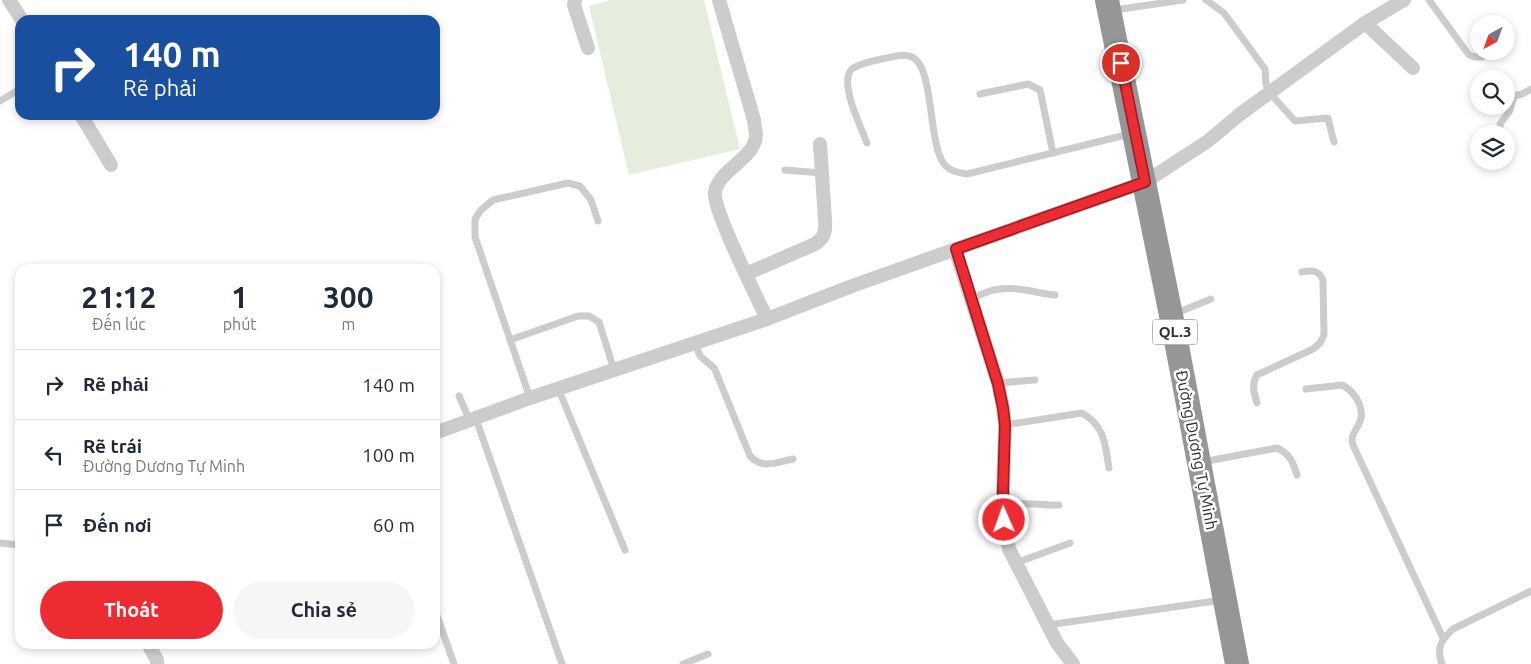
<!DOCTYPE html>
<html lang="vi">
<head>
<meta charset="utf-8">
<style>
  body { margin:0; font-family:Ubuntu,sans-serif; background:#f6f6f7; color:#1f2937; height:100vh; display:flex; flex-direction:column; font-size:19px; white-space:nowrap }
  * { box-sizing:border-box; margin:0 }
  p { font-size:16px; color:#747a83 }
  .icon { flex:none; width:28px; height:28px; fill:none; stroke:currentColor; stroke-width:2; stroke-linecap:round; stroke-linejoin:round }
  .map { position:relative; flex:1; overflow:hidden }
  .drawer { position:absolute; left:15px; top:264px; width:425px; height:385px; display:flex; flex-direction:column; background:#fff; border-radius:15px; box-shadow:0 2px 8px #0003 }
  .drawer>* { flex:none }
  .guide { position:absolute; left:15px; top:15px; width:425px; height:105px; border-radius:15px; box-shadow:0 2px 8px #0003; background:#1a4fa0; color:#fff; overflow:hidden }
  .needle { width:32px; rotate:221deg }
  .controls { position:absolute; left:1470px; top:15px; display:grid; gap:10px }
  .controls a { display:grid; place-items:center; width:45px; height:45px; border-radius:50%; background:#fff; box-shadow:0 2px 8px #0003; font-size:25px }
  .pin { position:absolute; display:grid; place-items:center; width:42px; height:42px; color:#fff; margin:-21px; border:2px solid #fff; border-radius:50%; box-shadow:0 1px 5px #0007 }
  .me { position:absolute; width:55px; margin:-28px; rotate:358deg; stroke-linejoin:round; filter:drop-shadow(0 0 4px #0008) }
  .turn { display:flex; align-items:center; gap:18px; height:105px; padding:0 25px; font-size:22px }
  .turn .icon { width:65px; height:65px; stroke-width:2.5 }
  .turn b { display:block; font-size:35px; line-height:42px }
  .eta { display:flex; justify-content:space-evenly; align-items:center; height:85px; text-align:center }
  .eta b { font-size:30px; font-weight:700; line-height:35px }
  .button { display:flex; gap:10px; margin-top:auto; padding:10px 25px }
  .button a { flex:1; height:58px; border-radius:30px; background:#ed2b32; color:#fff; font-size:20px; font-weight:700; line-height:58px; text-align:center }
  .button a+a { background:#f6f6f7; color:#1f2937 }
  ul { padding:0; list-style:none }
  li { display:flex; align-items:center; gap:15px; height:70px; padding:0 25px; border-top:1px solid #e0e1e3 }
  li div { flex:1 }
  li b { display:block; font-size:19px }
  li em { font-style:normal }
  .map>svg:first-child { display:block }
</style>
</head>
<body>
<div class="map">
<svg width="1531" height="664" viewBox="0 0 1531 664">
  <rect width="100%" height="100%" fill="#fff"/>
  <!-- green -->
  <path fill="#e5eddd" d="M612 0H704L740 149 629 175 589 6Z"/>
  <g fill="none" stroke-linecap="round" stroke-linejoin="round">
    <!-- lane -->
    <g stroke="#ccc" stroke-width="7">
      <path d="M1206 0 1224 13 1265 69 1266 84 1269 92 1295 121 1328 118 1334 142"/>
      <path d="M1429 0 1469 55 1475 57H1482"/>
      <path d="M1114 10 1183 0"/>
      <path d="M980 94 1028 84 1040 90 1053 153"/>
      <path d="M0 101 20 89"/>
      <path d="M1500 131V124L1509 112 1514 96 1522 94 1531 89"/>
      <path d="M867 143C861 127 837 80 853 68 862 63 872 61 882 59 892 57 902 53 912 57 934 66 928 143 944 164 949 171 959 173 967 174L1130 134"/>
      <path d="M785 170 822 173"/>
      <path d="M971 299C977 296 984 293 990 291 1011 284 1034 293 1055 295"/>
      <path d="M1174 314 1211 299"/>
      <path d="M510 340 578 316H589L599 322 614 370"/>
      <path d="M695 343 700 356 714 368 716 372 750 456C763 470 776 462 793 459"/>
      <path d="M998 383 1035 380"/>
      <path d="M558 388 625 550"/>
      <path d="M1306 389 1342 385C1354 391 1363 405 1361 418 1359 429 1349 434 1353 445L1443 638"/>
      <path d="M459 396 470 421"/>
      <path d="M530 398 475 237V219L481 210 493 200 568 183 580 186 591 200 598 221"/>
      <path d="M1257 403C1254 392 1251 385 1257 375L1313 349 1320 343 1324 335 1323 280C1319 270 1312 270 1302 272"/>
      <path d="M476 419 562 664"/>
      <path d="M1005 425 1082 413C1105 426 1105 444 1109 468"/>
      <path d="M1202 462 1277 448C1290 454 1293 462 1297 475"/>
      <path d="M1003 504C1022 502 1040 505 1059 505"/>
      <path d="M0 543 20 545"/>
      <path d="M1016 563 1070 543"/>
      <path d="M435 610 454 664"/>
      <path d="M1048 625 1222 600"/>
      <path d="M683 664 708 654"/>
      <path d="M1442 664C1436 648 1441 640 1453 629L1531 591"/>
    </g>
    <!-- street -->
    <g stroke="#ccc" stroke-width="14">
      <path d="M9 0 22 20"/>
      <path d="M575 0 574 5 588 48"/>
      <path d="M719 0 754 120C754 124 756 130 756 135 755 159 719 169 715 192 712 209 758 299 767 319"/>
      <path d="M1365 23 1413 68"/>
      <path d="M81 115 111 165"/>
      <path d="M955 249 998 383 1003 408 1005 425 1003 491 1004 520 1009 549 1057 643 1073 664"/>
      <path d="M746 274 815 244C825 237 826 231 825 220L820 144"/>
      <path d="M435 433 530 398 767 319 852 286 1145 182 1208 141 1239 115 1365 23 1404 0"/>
      <path d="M148 644 157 660V664"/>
    </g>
    <!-- highway -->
    <path stroke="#969696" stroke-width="24" d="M1107 0 1174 330 1237 664"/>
  </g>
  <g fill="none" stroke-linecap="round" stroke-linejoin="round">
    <!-- route casing -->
    <g stroke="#9a1c20" stroke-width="12">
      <path id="route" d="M1004 520 1003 491 1005 425 1003 408 998 384 956 249 1145 182 1121 63"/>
    </g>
    <!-- route -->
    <use href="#route" stroke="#ed2b32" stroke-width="9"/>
  </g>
  <g text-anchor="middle" stroke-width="5" stroke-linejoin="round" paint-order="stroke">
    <!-- shield labels -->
    <rect fill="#fff" stroke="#6d6d6d" stroke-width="1" x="1152.5" y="319.5" width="45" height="25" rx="4"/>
    <g font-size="15" font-weight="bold" fill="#2f2f2f">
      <text x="1175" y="337">QL.3</text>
    </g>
    <!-- street labels -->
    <g font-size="16" fill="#2f2f2f" stroke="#fff">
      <text transform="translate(1197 450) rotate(79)" y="6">Đường Dương Tự Minh</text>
    </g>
  </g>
</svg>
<div class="controls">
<a><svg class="needle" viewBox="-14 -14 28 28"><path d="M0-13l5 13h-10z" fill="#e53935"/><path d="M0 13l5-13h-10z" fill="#747a83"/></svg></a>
<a><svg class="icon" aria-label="search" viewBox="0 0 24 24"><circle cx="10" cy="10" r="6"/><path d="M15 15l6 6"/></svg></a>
<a><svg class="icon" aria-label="layers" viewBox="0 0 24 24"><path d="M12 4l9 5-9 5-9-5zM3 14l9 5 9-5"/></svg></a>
</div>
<div class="pin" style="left:1121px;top:63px;background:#d93025"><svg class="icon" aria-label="arrive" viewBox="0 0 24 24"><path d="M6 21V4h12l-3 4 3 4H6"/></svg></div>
<svg class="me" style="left:1004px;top:520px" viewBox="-20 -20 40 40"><circle r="17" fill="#ed2b32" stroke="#fff" stroke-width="3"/><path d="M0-11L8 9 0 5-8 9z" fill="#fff"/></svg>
<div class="guide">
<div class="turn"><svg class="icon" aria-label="right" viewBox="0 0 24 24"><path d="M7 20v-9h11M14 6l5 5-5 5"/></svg><div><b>140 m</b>Rẽ phải</div></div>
</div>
<section class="drawer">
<div class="eta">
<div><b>21:12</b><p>Đến lúc</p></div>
<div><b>1</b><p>phút</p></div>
<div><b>300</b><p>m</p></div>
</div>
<ul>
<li><svg class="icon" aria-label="right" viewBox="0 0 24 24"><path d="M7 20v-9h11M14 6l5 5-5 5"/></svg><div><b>Rẽ phải</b></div><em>140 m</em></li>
<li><svg class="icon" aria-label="left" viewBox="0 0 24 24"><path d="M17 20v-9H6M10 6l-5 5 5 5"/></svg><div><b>Rẽ trái</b><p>Đường Dương Tự Minh</p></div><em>100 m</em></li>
<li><svg class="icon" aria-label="arrive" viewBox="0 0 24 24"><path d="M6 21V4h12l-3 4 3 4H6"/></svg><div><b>Đến nơi</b></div><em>60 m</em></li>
</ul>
<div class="button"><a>Thoát</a><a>Chia sẻ</a></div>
</section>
</div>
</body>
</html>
